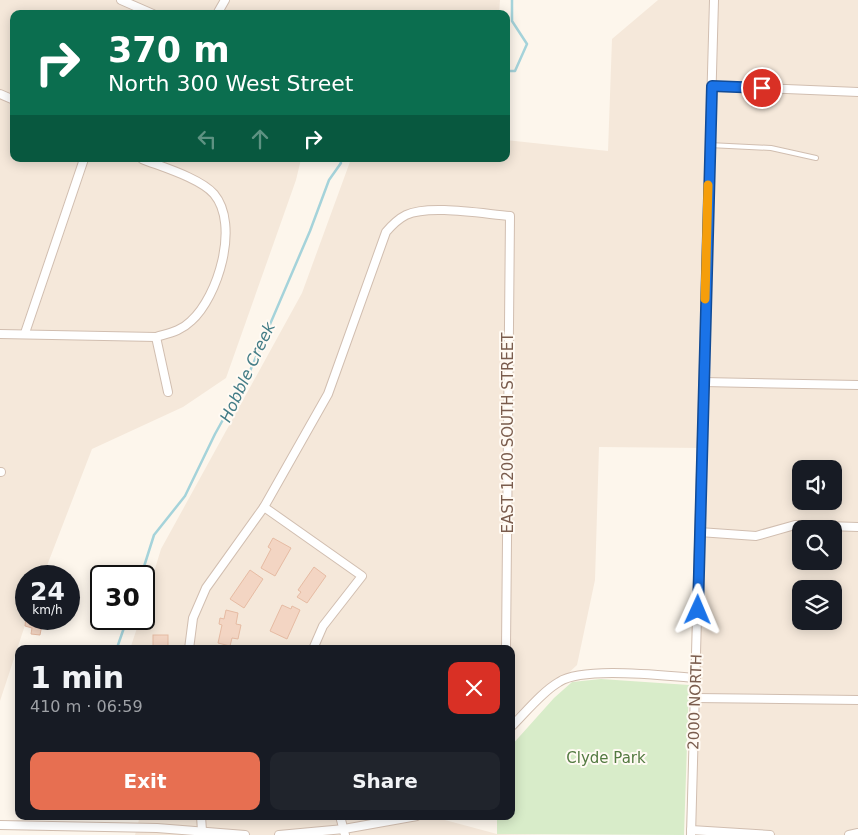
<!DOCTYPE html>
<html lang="en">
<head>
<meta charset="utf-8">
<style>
  body { margin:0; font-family:"DejaVu Sans",sans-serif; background:#20242c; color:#f1f3f6; height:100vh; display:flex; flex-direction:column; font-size:19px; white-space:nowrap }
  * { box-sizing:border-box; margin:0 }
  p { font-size:16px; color:#9ea1a6 }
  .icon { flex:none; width:28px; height:28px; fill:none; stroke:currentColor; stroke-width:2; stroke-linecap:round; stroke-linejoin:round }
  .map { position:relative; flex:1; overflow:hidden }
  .sheet { position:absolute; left:15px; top:645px; width:500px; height:175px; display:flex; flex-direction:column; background:#171b24; border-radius:10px; box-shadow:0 2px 12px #0003 }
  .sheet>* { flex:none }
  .top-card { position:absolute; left:10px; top:10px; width:500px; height:152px; border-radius:10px; box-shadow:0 2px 12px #0003; background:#0b6e4f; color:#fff; overflow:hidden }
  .fabs { position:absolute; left:792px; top:460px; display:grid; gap:10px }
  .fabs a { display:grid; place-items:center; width:50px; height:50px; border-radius:10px; background:#171b24; box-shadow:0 2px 12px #0003; font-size:25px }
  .speed { position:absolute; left:15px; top:565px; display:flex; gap:10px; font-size:25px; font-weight:700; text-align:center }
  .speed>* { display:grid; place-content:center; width:65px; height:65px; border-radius:50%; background:#171b24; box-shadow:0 2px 12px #0003; line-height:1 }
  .speed small { font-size:12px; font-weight:400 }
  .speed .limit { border:2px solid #111; border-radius:8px; background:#fff; color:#111 }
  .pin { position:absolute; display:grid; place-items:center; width:42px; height:42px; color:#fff; margin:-21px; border:2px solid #fff; border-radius:50%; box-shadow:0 1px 5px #0007 }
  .me { position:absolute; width:55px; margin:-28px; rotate:1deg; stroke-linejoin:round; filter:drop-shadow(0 0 4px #0008) }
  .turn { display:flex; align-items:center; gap:18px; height:105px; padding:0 15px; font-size:22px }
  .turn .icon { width:65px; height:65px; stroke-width:2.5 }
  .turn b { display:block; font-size:35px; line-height:42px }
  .lanes { display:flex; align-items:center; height:48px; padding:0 15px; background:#0003; justify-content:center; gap:25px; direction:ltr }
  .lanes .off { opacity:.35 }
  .round { display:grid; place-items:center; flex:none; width:52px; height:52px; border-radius:10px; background:#20242c }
  .overview { display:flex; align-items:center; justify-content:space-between; height:85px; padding:0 15px }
  h1 { font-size:30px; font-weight:700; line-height:38px }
  .primary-button { display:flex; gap:10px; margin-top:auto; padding:10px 15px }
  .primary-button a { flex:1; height:58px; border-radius:10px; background:#e76f51; color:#fff; font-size:20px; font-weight:700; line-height:58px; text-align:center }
  .primary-button a+a { background:#20242c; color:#f1f3f6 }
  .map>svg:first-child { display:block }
</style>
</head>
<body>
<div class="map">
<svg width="858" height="835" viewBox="0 0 858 835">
  <rect width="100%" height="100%" fill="#fdf6ec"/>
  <!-- residential -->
  <g fill="#f5e8da" fill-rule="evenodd">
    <path d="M0 0H500L499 14H14V159H301L296 180 226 378 183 407 92 449 43 576H26L27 619 0 701Z"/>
    <path d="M658 0H858V835H686L701 448 599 447 595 580 577 665 511 727V649H130L140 619H144V605L161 549 302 293 351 159H506V140L608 151 612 39ZM801 469H834V501H801ZM801 529H834V561H801ZM801 589H834V621H801Z"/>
    <path d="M140 816H430L497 834 543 835H135Z"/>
  </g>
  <!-- green -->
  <path fill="#d8ecc9" d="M601 679 689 685 684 835 497 834V816H511V746L554 698 572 682Z"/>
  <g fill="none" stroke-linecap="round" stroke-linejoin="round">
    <!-- stream -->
    <g stroke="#a5d3da" stroke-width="2.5">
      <path d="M506 71H515L527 44 512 21V0"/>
      <path d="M141 576 154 535 185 496 215 434 250 371 310 231 329 180 341 163 340 159"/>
      <path d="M119 649 118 645 127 619"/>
    </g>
  </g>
  <!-- building -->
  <g fill="#f3d5c3" stroke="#e6bba3">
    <path d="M273 538 291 548 275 576 261 568 271 549 268 547Z"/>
    <path d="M314 567 326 576 307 603 297 597 301 592 298 590Z"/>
    <path d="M250 570 263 579 244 608 230 599Z"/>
    <path d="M282 605 291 609 292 606 300 610 287 639 270 631Z"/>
    <path d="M226 610 238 613 236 624 241 625 238 639 232 638 230 646 218 643 222 625 219 624 220 618 224 619Z"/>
    <path d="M26 617 43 619 40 635 31 634 32 628 25 626Z"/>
    <rect x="153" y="635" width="15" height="14"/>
  </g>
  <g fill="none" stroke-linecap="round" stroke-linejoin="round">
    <!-- lane casing -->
    <g stroke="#d1beb0" stroke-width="6">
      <path id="lane" d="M709 145 771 148 816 158"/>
    </g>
    <!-- street casing -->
    <g stroke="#d1beb0" stroke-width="10">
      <g id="street">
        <path d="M121 0 153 14"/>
        <path d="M217 14 225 0"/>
        <path d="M712 86 858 92"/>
        <path d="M0 94 14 100"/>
        <path d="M25 333 84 159"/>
        <path d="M0 334 156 337C169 333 181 331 191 321 218 297 240 225 214 194 200 178 162 167 142 159"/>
        <path d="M156 337 168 392"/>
        <path d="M703 382 858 385"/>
        <path d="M0 472H1"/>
        <path d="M264 507 362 576 323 626 313 649"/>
        <path d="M699 532 756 536 795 525 858 527"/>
        <path d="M189 649 193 618 206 588 264 507 328 394 386 232C392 225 398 219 406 215 429 204 484 214 510 216L506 649"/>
        <path d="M695 698 858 700"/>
        <path d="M511 727C525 713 543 691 559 682 584 666 664 676 696 678"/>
        <path d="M201 816 202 831"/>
        <path d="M340 816 345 835"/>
        <path d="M0 825 157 828 245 835"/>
        <path d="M691 830 770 835"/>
        <path d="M279 835 344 829 417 816"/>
        <path d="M691 835 714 0"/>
        <path d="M849 835 858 833"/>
      </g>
    </g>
    <!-- lane -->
    <use href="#lane" stroke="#fff" stroke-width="4"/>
    <!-- street -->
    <use href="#street" stroke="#fff" stroke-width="8"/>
  </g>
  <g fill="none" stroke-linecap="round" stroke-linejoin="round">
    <!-- route casing -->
    <g stroke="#114b97" stroke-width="12">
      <path id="route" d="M698 610 712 86 762 88"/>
    </g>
    <!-- route -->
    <use href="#route" stroke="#1a73e8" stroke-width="9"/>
    <!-- slow -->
    <path stroke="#f59e0b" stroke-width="9" d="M705 299 708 185"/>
  </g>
  <g text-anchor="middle" stroke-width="4" stroke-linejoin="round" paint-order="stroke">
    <!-- street labels -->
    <g font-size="15" fill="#7a5c4d" stroke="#fffaf3">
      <text transform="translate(508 433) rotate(-90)" y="5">EAST 1200 SOUTH STREET</text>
      <text transform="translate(695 702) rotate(-88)" y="5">2000 NORTH</text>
    </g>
    <!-- park labels -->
    <g font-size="15" fill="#537a41" stroke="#fffaf3">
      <text x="606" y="763">Clyde Park</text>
    </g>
    <!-- water labels -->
    <g font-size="16" font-style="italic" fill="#437c86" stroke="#fffaf3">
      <text transform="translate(247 372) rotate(-65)" y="6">Hobble Creek</text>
    </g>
  </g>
</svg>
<div class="fabs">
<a><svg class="icon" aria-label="sound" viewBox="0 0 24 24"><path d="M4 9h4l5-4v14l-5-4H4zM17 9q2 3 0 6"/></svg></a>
<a><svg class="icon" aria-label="search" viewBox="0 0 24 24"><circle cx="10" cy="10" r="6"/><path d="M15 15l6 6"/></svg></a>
<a><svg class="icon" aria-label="layers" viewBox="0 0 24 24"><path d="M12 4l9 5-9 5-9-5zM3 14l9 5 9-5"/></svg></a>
</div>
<div class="speed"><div>24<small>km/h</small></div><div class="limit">30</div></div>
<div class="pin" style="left:762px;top:88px;background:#d93025"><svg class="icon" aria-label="arrive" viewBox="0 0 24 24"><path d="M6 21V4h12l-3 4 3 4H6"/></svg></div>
<svg class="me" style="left:698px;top:610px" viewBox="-20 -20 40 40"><path d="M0-17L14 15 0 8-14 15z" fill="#1a73e8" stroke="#fff" stroke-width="4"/></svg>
<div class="top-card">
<div class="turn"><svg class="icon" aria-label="right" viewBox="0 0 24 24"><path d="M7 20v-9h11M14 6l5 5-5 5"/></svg><div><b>370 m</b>North 300 West Street</div></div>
<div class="lanes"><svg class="icon off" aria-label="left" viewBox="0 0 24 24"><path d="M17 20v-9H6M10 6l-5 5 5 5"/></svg><svg class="icon off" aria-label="ahead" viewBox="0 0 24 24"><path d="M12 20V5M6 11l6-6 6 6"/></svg><svg class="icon" aria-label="right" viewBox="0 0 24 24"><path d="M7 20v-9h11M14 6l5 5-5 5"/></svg></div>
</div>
<section class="sheet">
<div class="overview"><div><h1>1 min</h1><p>410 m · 06:59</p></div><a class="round" style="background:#d93025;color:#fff"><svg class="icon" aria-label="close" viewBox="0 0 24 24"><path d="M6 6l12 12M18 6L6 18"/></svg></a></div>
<div class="primary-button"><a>Exit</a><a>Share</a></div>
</section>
</div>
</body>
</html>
